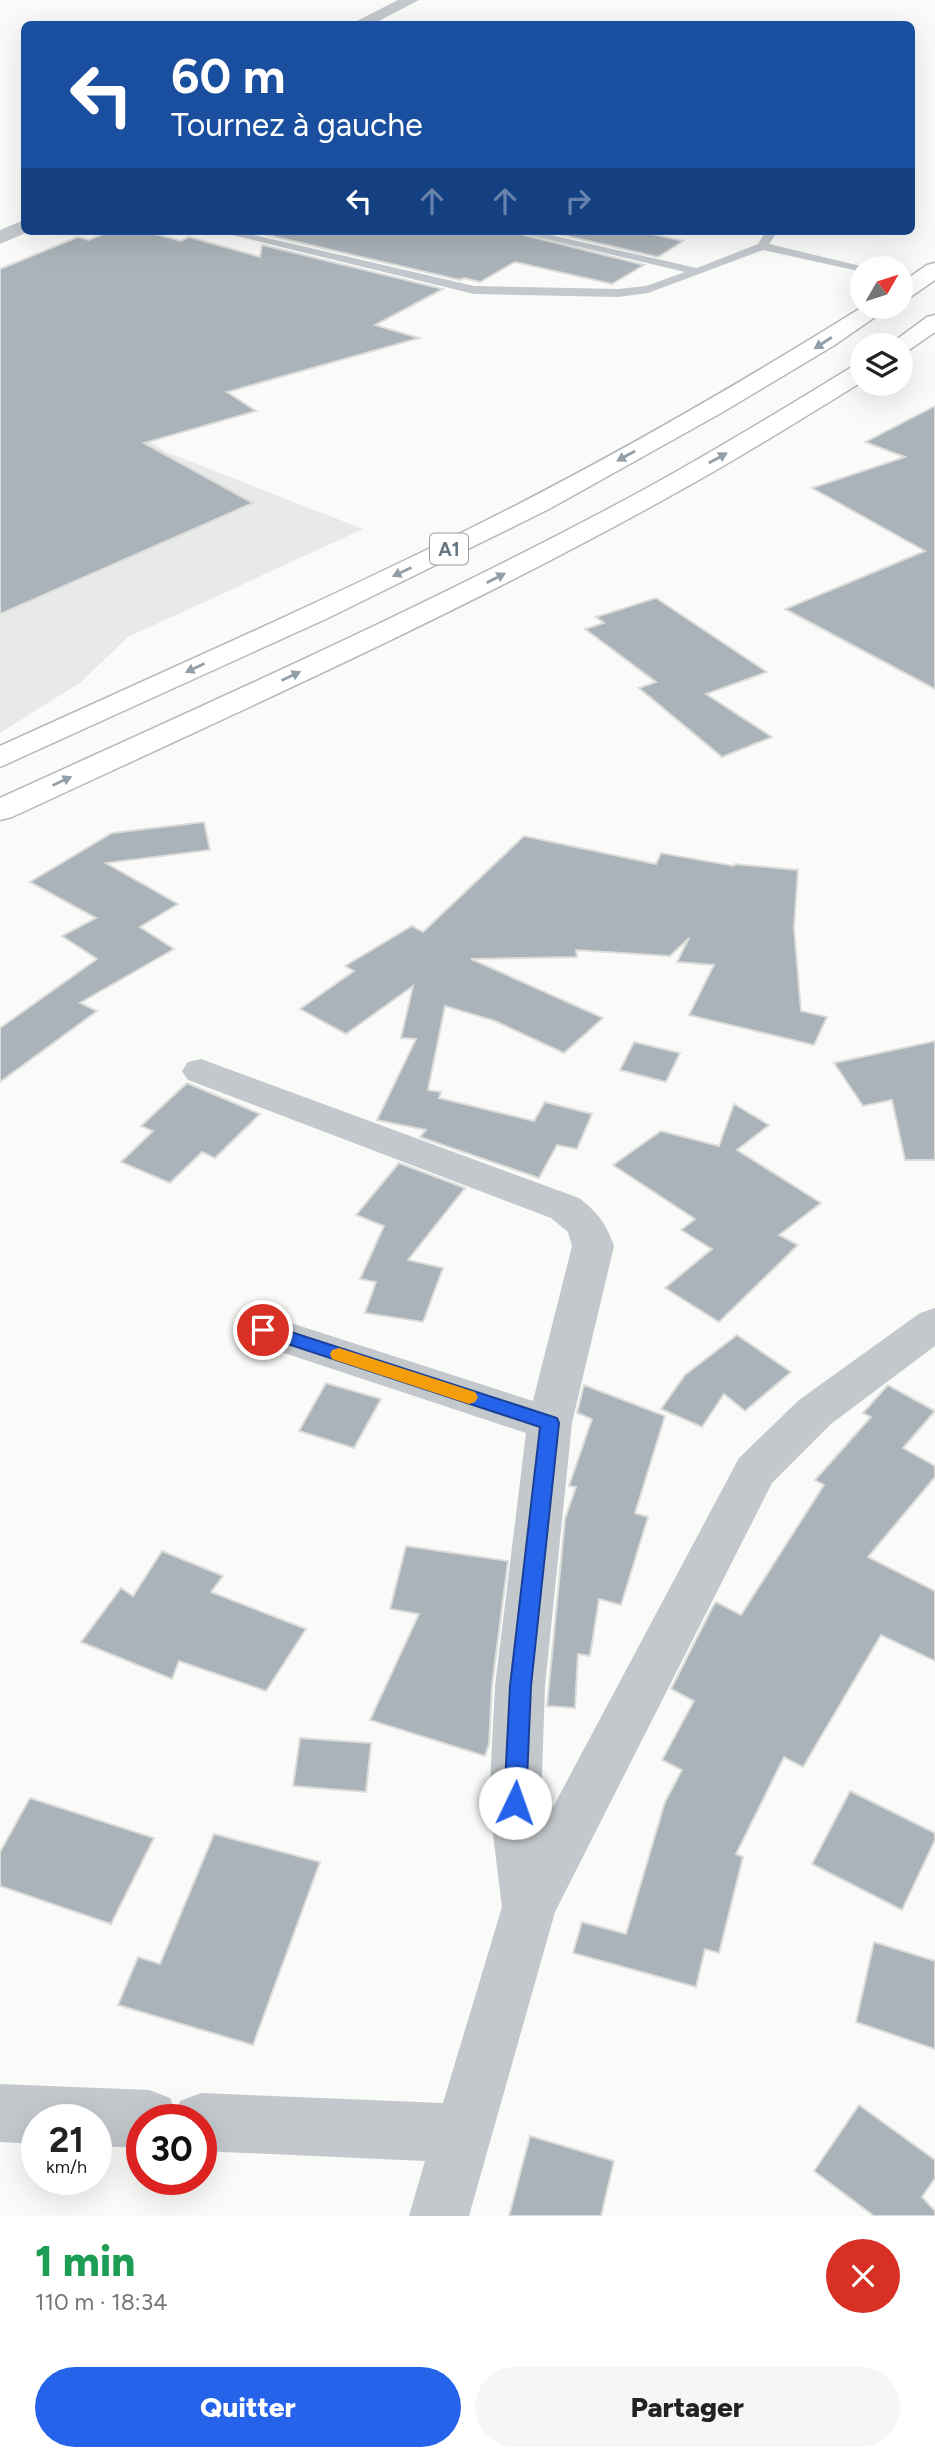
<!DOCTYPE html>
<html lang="fr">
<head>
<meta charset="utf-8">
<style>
  body { margin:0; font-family:Figtree,sans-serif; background:#f6f6f6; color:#222; height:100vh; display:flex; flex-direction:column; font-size:26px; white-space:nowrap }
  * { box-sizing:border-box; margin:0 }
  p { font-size:23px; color:#767676 }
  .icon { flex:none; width:38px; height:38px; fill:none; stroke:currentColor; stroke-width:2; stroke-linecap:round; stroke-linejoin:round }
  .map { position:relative; height:2216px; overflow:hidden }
  .side { display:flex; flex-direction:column; background:#fff; flex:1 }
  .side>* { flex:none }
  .top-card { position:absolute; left:21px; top:21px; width:894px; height:214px; border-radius:10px; box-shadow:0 7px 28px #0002; background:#1a4fa0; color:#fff; overflow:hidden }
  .needle { width:46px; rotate:51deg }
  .controls { position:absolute; left:850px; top:256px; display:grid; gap:14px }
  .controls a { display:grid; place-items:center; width:63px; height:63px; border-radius:50%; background:#fff; box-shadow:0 7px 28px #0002; font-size:35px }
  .speed { position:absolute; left:21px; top:2104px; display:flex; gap:14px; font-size:35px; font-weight:700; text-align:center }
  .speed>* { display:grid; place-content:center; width:91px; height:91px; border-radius:50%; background:#fff; box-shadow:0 7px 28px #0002; line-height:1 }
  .speed small { font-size:18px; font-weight:400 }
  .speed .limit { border:10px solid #d22; background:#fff; color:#111 }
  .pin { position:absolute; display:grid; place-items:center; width:60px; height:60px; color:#fff; margin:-30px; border:4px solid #fff; border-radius:50%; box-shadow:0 2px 7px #0007 }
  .me { position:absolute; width:77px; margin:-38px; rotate:3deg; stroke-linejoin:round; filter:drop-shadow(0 0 5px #0008) }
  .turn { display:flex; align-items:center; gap:24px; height:147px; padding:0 35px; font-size:32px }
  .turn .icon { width:91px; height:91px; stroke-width:2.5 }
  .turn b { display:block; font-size:49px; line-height:60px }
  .lanes { display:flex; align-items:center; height:66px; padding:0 35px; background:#0003; justify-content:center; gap:35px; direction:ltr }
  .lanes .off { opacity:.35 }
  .round { display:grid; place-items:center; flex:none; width:74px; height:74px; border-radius:37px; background:#f6f6f6 }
  .headline { display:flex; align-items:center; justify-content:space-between; height:119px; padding:0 35px }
  h1 { font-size:42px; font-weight:800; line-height:52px; color:#1e9e55 }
  .primary-button { display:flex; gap:14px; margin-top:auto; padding:14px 35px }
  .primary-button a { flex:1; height:80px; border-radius:42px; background:#2563eb; color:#fff; font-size:28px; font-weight:800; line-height:80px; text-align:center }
  .primary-button a+a { background:#f6f6f6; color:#222 }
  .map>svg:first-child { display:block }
</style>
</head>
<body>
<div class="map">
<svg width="935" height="2216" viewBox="0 0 935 2216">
  <rect width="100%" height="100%" fill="#fafaf8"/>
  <!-- built -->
  <path fill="#e8e9e9" d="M0 343 166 452 363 529 128 637 81 682 0 733Z"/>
  <!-- building -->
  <g fill="#aab3b9" stroke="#dcdcda" stroke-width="2">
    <path d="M110 231H144L181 241 189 237 260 257 262 245 443 289 375 325 419 338 227 392 256 411 144 443 253 503 0 614V269L78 237 89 240Z"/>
    <path d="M264 231H509L644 265 612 284 515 262 480 282 464 278 460 280 263 234Z"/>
    <path d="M545 231H639L683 241 658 257Z"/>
    <path d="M935 406V689L785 609 925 551 812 488 905 457 865 442Z"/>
    <path d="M656 598 767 672 706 694 772 737 722 757 639 688 656 682 585 629 604 623 596 617Z"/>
    <path d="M204 822 210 850 106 863 178 904 140 927 174 949 80 1003 97 1011 0 1082V1028L97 959 62 936 96 918 30 882 112 833Z"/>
    <path d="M524 836 656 864 661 853 734 866 735 864 798 870 794 927 801 1011 827 1017 814 1045 689 1015 714 965 677 962 689 938 670 956 576 950 577 957 471 959 603 1018 564 1053 495 1021 445 1006 428 1090 441 1092 439 1098 534 1121 545 1102 592 1114 577 1149 557 1145 539 1178 420 1137 426 1130 377 1120 416 1039 401 1038 413 986 346 1034 300 1009 354 971 345 966 412 926 423 932Z"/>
    <path d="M935 1041V1160H905L892 1100 863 1106 834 1063Z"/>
    <path d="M634 1042 680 1053 666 1082 620 1070Z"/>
    <path d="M187 1083 260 1114 215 1158 202 1152 170 1183 121 1162 153 1131 141 1126Z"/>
    <path d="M734 1104 769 1125 737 1150 821 1203 779 1235 798 1245 719 1322 665 1288 712 1249 681 1230 695 1219 613 1165 661 1131 719 1146Z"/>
    <path d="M399 1163 465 1188 408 1260 443 1268 423 1322 365 1313 376 1282 360 1279 384 1226 356 1215Z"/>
    <path d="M737 1335 791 1372 745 1411 724 1394 702 1427 661 1409 685 1375Z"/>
    <path d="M326 1383 381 1399 354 1448 299 1431Z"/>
    <path d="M584 1385 665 1416 635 1513 648 1517 621 1605 599 1599 590 1656 578 1654 575 1708 547 1706 565 1519 576 1487 569 1486 592 1419 577 1413Z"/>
    <path d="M888 1385 935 1411 903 1448 935 1466V1477L868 1557 935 1591V1661L881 1635 803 1767 784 1757 736 1854 743 1857 719 1953 705 1949 696 1987 573 1953 582 1922 626 1934 665 1802 682 1770 662 1760 694 1701 671 1689 712 1608 716 1602 741 1615 824 1485 815 1480 871 1417 863 1413Z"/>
    <path d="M406 1546 508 1561 492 1686 489 1744 485 1756 370 1720 419 1614 390 1609Z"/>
    <path d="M162 1551 223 1576 211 1592 306 1629 266 1691 179 1661 172 1679 81 1642 121 1588 133 1596Z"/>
    <path d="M300 1738 371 1743 366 1792 293 1786Z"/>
    <path d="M850 1791 935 1833V1840L902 1910 812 1864Z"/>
    <path d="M30 1798 154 1838 111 1924 0 1886V1852Z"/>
    <path d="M214 1834 320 1862 253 2045 118 2005 138 1957 160 1964Z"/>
    <path d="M874 1942 935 1961V2049L856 2022Z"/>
    <path d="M859 2105 935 2160V2178L922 2197 935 2211V2216H874L814 2171Z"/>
    <path d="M530 2136 614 2161 601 2216H509Z"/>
  </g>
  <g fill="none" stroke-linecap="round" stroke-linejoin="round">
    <!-- trunk casing -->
    <g stroke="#b4b9bd" stroke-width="3">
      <g id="trunk">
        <path d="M935 263V280L909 298 901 300V283L927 265Z"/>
        <path d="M864 306H891L833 346 721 413 549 509 328 618 0 767V746C158 674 316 605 471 528 606 461 736 386 864 306Z"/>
        <path d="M935 315V332L909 350 901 352V345H889L927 317Z"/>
        <path d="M863 363V381C797 422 731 463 663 500 452 617 231 715 12 817L0 820V798C217 699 435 603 645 489 716 450 785 408 855 365Z"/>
      </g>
    </g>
    <!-- service -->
    <g fill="#c3c8cc" fill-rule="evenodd">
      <path d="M216 231H237L474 286 618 289 646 286 685 272 512 231H533L697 268 758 244 766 231H778L769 244 869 268H863V272L763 250 648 293 618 297 474 294Z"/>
      <path d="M901 272 925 278 927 281 921 285 901 280Z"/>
    </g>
    <!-- minor -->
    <g fill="#c3c8cc" fill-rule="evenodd">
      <path d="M398 0H419L373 24H351Z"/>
      <path d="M24 220V231H30L0 244V230Z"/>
      <path d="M201 1059 579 1198C598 1213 606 1223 614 1246L572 1423 545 1686 541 1803 544 1824 739 1458 799 1400 920 1313 935 1308V1346L831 1424 772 1483 555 1912 469 2216H409L425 2161 201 2151V2119H142V2148L96 2146V2119H37V2144L0 2142V2084L149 2090 170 2098 176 2113 180 2101 201 2093 443 2103 502 1907 489 1803 495 1686 526 1433 248 1341 242 1330 248 1319 263 1314 533 1401 572 1246 568 1232 551 1218 188 1080 182 1071 188 1062Z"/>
    </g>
    <!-- trunk -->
    <use href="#trunk" fill="#fff" fill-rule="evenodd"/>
  </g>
  <!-- one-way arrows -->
  <defs><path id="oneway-solid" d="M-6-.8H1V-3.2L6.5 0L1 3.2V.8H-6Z" transform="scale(1.75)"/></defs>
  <g fill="#939fa8">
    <use href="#oneway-solid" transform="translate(823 343) rotate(147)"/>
    <use href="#oneway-solid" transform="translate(626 456) rotate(151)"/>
    <use href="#oneway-solid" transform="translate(718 458) rotate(-29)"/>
    <use href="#oneway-solid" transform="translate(402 572) rotate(155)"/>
    <use href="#oneway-solid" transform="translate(496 578) rotate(-27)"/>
    <use href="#oneway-solid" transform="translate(195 668) rotate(155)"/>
    <use href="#oneway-solid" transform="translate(291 676) rotate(-25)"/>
    <use href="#oneway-solid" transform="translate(62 781) rotate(-25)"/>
  </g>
  <!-- route -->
  <path fill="#2563eb" stroke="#184099" stroke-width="2" d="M263 1323 557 1418 559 1423 531 1686 526 1803 523 1810 515 1813 507 1810 504 1803 510 1686 540 1427 257 1334 255 1330 257 1325Z"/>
  <!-- slow -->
  <path fill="#f59e0b" d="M339 1348 475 1392 478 1397 475 1402 469 1404 332 1359 330 1354 332 1350Z"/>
  <g text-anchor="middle" stroke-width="7" stroke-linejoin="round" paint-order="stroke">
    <!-- shield labels -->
    <rect fill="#fff" stroke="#939fa8" stroke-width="2" x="430" y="533.5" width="38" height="31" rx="5"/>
    <g font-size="19" font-weight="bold" fill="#657683">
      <text x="449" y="556">A1</text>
    </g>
  </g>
</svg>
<div class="controls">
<a><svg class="needle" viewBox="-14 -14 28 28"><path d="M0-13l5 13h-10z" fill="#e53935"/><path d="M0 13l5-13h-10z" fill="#767676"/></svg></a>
<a><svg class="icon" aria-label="layers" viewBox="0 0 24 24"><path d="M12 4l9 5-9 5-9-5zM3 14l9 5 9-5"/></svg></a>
</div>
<div class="speed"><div>21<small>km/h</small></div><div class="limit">30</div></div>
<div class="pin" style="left:263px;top:1330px;background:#d93025"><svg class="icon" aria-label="arrive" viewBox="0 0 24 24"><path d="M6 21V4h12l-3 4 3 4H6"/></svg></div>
<svg class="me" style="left:515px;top:1803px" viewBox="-20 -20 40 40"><circle r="19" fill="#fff"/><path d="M0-13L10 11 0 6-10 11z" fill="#2563eb"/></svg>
<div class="top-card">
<div class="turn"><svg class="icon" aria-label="left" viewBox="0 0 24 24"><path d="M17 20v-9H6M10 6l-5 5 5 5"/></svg><div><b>60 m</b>Tournez à gauche</div></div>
<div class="lanes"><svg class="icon" aria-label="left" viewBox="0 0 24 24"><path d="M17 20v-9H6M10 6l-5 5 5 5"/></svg><svg class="icon off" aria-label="ahead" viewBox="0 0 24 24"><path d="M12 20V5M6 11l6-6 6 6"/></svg><svg class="icon off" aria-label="ahead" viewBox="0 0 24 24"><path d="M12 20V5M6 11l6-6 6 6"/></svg><svg class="icon off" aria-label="right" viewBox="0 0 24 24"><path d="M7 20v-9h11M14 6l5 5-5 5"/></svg></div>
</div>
</div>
<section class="side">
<div class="headline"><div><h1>1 min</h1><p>110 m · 18:34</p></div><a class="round" style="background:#d93025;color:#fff"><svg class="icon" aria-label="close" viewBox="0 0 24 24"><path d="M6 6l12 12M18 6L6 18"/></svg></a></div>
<div class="primary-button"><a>Quitter</a><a>Partager</a></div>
</section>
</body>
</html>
